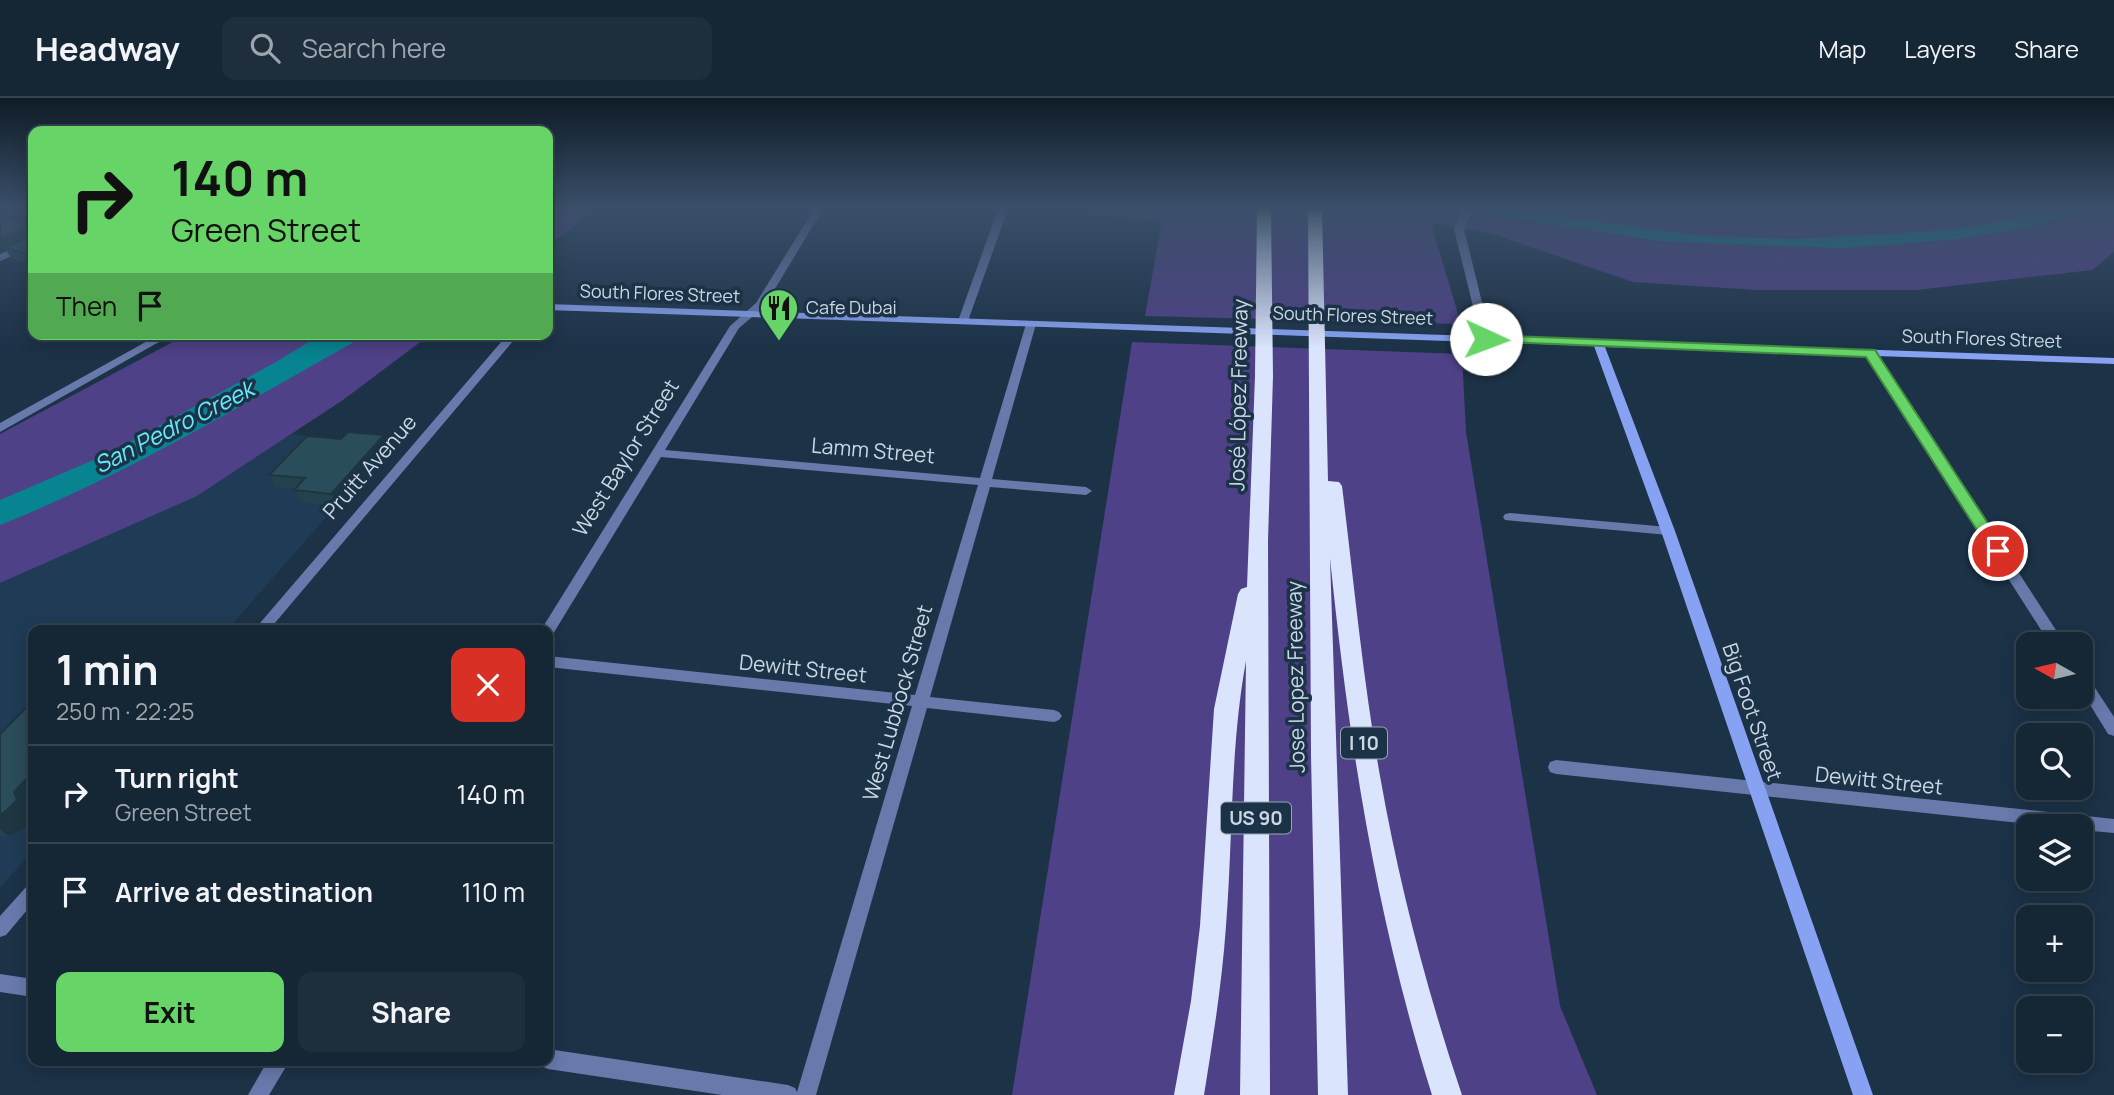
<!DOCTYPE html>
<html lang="en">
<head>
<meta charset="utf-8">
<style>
  body { margin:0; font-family:Manrope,sans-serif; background:#1e2e3d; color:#f1f3f6; height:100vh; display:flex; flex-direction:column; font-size:26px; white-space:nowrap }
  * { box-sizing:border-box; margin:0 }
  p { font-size:23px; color:#9da5ad }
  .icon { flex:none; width:38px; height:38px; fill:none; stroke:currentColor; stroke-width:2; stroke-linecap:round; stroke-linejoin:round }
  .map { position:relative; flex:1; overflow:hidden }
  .side { position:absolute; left:28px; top:527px; width:525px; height:441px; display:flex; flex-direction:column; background:#152635; border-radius:14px; box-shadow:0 4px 18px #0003,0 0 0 2px #344350 }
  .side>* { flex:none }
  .banner { position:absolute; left:28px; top:28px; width:525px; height:214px; border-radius:14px; box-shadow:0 4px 18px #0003,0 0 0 2px #344350; background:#66d466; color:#111; overflow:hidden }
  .needle { width:46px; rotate:278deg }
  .buttons { position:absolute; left:2016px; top:534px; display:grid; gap:14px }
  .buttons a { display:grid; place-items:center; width:77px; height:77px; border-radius:14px; background:#152635; box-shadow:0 4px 18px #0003,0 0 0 2px #344350; font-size:35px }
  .pin { position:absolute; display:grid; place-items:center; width:60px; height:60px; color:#fff; margin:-30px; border:4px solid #fff; border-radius:50%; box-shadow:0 2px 7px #0007 }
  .me { position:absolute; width:77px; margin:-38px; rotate:92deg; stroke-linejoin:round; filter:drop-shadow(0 0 5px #0008) }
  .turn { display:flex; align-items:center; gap:24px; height:147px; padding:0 28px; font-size:32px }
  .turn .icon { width:91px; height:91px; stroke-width:2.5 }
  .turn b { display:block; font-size:49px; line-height:60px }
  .then { display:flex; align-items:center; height:66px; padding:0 28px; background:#0003; gap:14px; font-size:26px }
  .round { display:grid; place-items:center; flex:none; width:74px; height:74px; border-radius:14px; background:#1e2e3d }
  .headline { display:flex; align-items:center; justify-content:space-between; height:119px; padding:0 28px }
  h1 { font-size:42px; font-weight:700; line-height:52px }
  .cta { display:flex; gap:14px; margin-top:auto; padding:14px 28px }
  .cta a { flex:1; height:80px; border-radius:14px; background:#66d466; color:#111; font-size:28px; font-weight:700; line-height:80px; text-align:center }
  .cta a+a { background:#1e2e3d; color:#f1f3f6 }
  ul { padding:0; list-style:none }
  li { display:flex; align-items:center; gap:21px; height:98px; padding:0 28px; border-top:2px solid #344350 }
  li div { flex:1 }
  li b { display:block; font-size:26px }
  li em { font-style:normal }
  header { display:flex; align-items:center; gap:42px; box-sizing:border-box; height:98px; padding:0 35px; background:#152635; border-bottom:2px solid #344350 }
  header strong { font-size:33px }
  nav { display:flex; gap:38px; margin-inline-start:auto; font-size:24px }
  .search { width:490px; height:63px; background:#1e2e3d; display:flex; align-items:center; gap:18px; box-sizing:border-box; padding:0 24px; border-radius:14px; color:#9da5ad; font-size:26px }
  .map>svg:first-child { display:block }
</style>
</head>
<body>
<header>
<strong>Headway</strong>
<div class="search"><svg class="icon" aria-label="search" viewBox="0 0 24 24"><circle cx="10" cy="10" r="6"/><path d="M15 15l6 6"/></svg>Search here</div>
<nav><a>Map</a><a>Layers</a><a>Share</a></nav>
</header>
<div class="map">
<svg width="2114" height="997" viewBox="0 0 2114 997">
  <rect width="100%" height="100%" fill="#1c3247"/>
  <!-- built -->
  <path fill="#1f3b55" d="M292 336 390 347 227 532H33V752L0 790V485L200 396Z"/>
  <!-- green -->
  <g fill="#4f4187">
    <path d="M548 111H595L548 148Z"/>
    <path d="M1092 111H2114V154L2092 172 1916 192H1757L1633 184 1490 135 1431 125 1461 226 1145 218 1162 122 1090 117Z"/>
    <path d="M215 236H431L343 302 197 398 0 485V336L186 237 202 243Z"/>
    <path d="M1132 244 1462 256 1466 334 1560 908 1597 997H1012Z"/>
  </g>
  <!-- water -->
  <g fill="#088491">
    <path d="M1463 111H1512L1701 138 1794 141 1921 134 1976 128 2050 111H2093L2026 130 1957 141 1842 150 1658 143Z"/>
    <path d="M322 236H368C247 304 129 376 0 427V402L105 357 276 264Z"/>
  </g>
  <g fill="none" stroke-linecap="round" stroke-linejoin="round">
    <!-- minor -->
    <g fill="#687aac" fill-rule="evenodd">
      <path d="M814 111H823L764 209 739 230 665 352 980 380 1026 226 1027 224H1035L1036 226 992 381 1086 389 1092 393 1086 397 990 389 930 599 1054 612 1059 614 1062 618 1059 622 1054 624 927 610 816 997H722L548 971 541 968 539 962H548V951L788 987 795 990 797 994 912 608 548 569V558L915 597 978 387 661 359 553 536 548 537V532H541L730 228 756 205Z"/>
      <path d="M998 111H1008L968 223 967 225H959L958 223Z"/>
      <path d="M33 142V149L0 163V156Z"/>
      <path d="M160 236H173L0 334V325Z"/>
      <path d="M508 236H519L269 532H254Z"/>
      <path d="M1870 252 1876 255 2065 546H2050L1864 255Z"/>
      <path d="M1510 415 1668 429 1675 433 1668 437 1505 422 1503 419 1505 416Z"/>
      <path d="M2081 574 2086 576 2114 619V638L2108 636 2081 592Z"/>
      <path d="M1556 662 2114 721V735L2081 732V728H2048L1556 676 1550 674 1548 669 1550 664Z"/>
      <path d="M33 785V805L6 837 0 839V818L27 788Z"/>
      <path d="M0 876 33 881V899L0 894Z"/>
      <path d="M268 962H290L269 997H248Z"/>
    </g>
    <!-- tertiary -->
    <path fill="#687aac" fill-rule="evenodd" d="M1463 111H1473L1464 131 1491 241 1486 244 1481 241 1454 131Z"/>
    <!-- secondary -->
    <path fill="#87a2f2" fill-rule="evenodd" d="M548 206 2114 260V266L1605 249 1675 433 1873 997H1853L1661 433 1594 248 548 212Z"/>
    <!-- motorway -->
    <g fill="#dbe4fd" fill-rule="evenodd">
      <path d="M1257 111H1271L1273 278 1268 443 1270 997H1240L1246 563C1230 650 1233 740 1226 828 1222 885 1213 941 1204 997H1174L1191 903 1200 828 1214 611 1238 496 1241 491 1247 489 1255 278Z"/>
      <path d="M1308 111H1322L1328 383 1339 384 1342 388C1354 485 1363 582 1380 678 1399 786 1427 893 1462 997H1432C1376 818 1349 646 1330 460L1348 997H1318L1311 657Z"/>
    </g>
  </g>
  <!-- wall -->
  <g fill="#24424e">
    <path d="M0 117 33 128V166L12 161 6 152 0 155Z"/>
    <path d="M390 349 338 408 301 404 294 392 295 391 276 389 269 377Z"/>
    <path d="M0 636 32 711 24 731 8 738H0Z"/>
  </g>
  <!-- shaded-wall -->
  <g fill="#1d3640">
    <path d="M26 129 33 139 5 150 6 152 0 155V141Z"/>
    <path d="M384 337 390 349 338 408 331 396Z"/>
    <path d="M33 674V722L24 731 8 738 0 731V716L14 694Z"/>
  </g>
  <!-- building -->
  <g fill="#2a4d5b" stroke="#1d3640" stroke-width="2">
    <path d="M0 117 33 128V158L5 150 27 140 26 129 0 141Z"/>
    <path d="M348 334 384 337 331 396 294 392 305 380 269 377 307 338 341 341Z"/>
    <path d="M33 603V674L14 694 17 702 5 714 0 716V636Z"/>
  </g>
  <!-- sky -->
  <linearGradient id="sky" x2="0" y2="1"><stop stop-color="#0f1c27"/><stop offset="0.44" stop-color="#3a4f69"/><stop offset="1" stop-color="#3a4f69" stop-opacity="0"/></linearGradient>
  <rect width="2114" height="250" fill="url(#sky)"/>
  <!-- route -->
  <path fill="#66d466" stroke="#428a42" stroke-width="2" d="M1486 237 1875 252 2006 453 1998 458 1993 457 1866 259 1482 243V238Z"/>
  <!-- icons -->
  <defs>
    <g id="restaurant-pin" transform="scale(2.0125)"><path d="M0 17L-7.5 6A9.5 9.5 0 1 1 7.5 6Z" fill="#66d466" stroke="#1c3247"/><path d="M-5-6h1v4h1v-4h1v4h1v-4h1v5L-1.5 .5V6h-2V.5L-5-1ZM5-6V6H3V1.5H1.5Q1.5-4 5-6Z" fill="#111"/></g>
  </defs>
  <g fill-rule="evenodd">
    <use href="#restaurant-pin" x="779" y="210"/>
  </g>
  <g text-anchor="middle" stroke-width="7" stroke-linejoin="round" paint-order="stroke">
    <!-- far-street labels -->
    <g font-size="18" fill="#cad8e5" stroke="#1c3247">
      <text transform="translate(660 196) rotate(2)" y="6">South Flores Street</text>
      <text transform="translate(1353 218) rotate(2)" y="6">South Flores Street</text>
      <text transform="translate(1982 241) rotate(2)" y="6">South Flores Street</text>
    </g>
    <!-- far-poi labels -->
    <g font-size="18" fill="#cad8e5" stroke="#1c3247" text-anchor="start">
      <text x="806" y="216">Cafe Dubai</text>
    </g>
    <!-- shield labels -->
    <g fill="#1c3247" stroke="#96a6b6" stroke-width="2">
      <rect x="1341" y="629.5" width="46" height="31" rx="5"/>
      <rect x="1221" y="704.5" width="70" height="31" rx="5"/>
    </g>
    <g font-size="19" font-weight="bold" fill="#cad8e5">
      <text x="1364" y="652">I 10</text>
      <text x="1256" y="727">US 90</text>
    </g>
    <!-- street labels -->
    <g font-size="21" fill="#cad8e5" stroke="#1c3247">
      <text transform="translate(1239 297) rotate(-89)" y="7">José López Freeway</text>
      <text transform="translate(873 353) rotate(5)" y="7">Lamm Street</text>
      <text transform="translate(626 360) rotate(-58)" y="7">West Baylor Street</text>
      <text transform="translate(370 369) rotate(-49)" y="7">Pruitt Avenue</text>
      <text transform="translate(803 571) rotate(6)" y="7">Dewitt Street</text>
      <text transform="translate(1296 579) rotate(-91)" y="7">Jose Lopez Freeway</text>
      <text transform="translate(898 605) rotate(-74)" y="7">West Lubbock Street</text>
      <text transform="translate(1752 614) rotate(71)" y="7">Big Foot Street</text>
      <text transform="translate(1879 683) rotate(6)" y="7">Dewitt Street</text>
    </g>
    <!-- water labels -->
    <g font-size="23" font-style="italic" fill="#64ebfc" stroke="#1c3247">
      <text transform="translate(174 329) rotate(-27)" y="8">San Pedro Creek</text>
    </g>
  </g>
</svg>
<div class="buttons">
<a><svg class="needle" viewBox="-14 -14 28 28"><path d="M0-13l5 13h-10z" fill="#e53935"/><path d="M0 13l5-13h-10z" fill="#9da5ad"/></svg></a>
<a><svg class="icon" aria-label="search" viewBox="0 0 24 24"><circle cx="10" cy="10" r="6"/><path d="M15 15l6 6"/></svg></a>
<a><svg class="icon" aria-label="layers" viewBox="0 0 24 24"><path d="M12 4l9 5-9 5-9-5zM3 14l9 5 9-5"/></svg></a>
<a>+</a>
<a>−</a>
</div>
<div class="pin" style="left:1998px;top:453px;background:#d93025"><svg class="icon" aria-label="arrive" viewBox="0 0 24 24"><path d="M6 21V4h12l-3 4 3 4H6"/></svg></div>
<svg class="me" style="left:1486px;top:241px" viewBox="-20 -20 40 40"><circle r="19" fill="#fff"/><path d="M0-13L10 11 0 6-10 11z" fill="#66d466"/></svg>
<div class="banner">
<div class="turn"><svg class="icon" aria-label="right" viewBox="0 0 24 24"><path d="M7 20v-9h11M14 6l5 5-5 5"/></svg><div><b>140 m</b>Green Street</div></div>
<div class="then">Then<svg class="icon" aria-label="arrive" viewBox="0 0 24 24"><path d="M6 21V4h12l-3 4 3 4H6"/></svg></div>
</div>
<section class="side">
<div class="headline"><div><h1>1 min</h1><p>250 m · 22:25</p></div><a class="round" style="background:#d93025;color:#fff"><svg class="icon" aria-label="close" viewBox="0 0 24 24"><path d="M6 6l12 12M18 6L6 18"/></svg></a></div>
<ul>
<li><svg class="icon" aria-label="right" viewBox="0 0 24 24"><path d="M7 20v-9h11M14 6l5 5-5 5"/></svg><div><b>Turn right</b><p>Green Street</p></div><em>140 m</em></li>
<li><svg class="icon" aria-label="arrive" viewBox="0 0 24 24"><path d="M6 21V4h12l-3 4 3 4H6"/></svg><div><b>Arrive at destination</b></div><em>110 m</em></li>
</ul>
<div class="cta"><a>Exit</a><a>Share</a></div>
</section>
</div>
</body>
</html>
